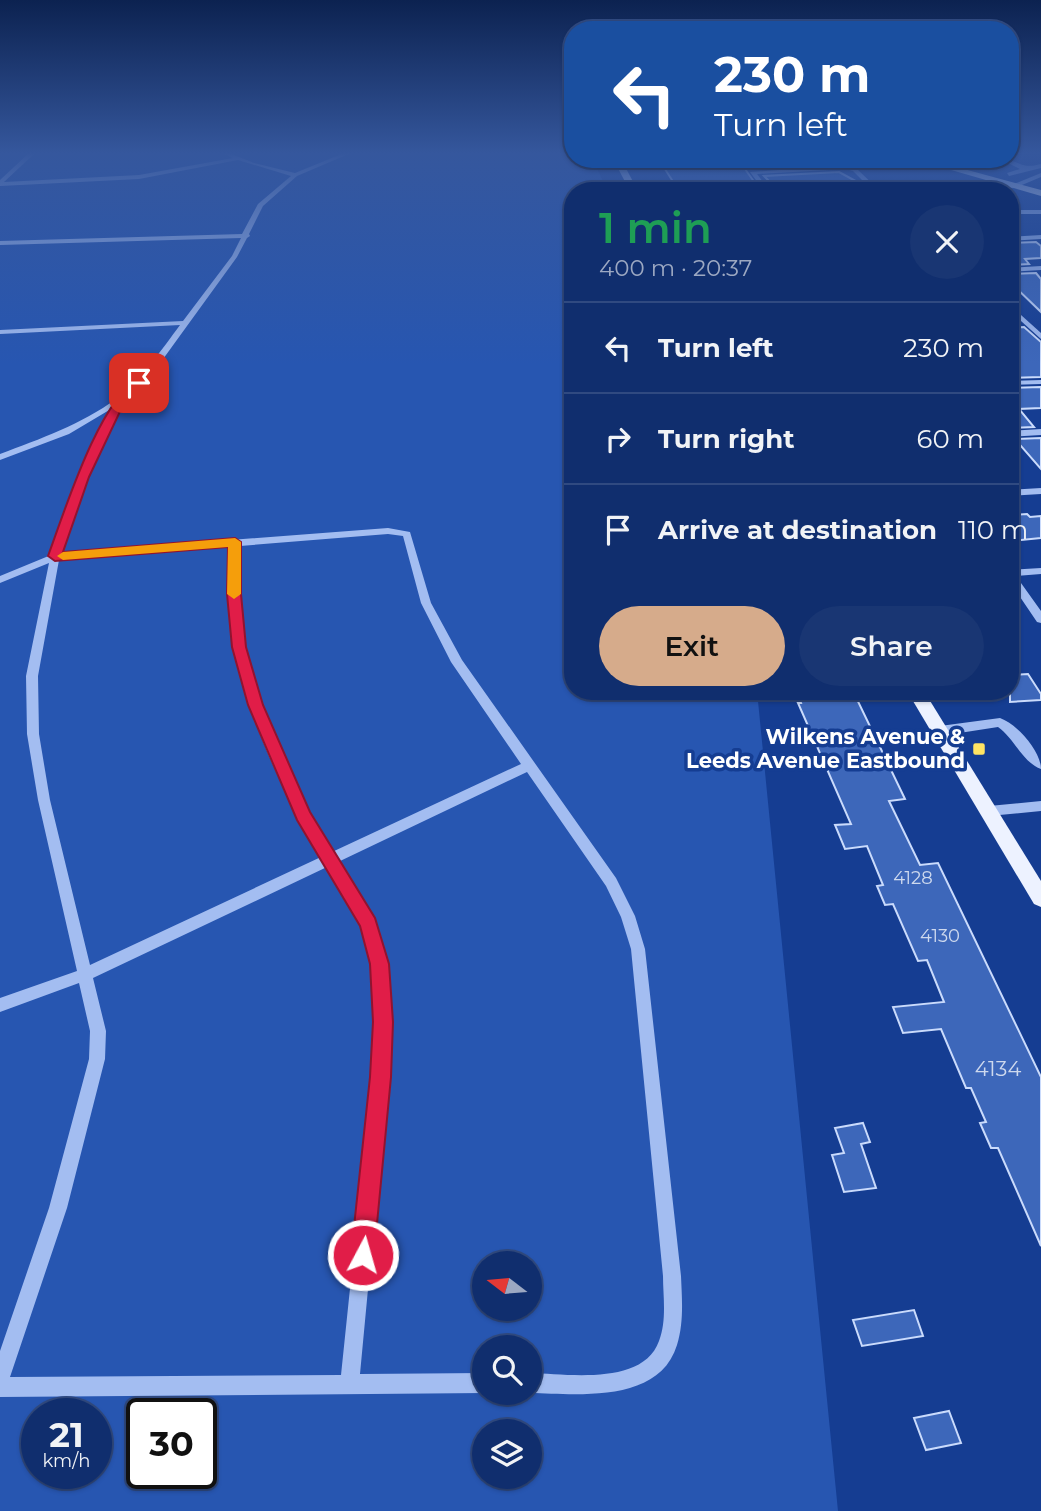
<!DOCTYPE html>
<html lang="en">
<head>
<meta charset="utf-8">
<style>
  body { margin:0; font-family:Montserrat,sans-serif; background:#193673; color:#f1f3f6; height:100vh; display:flex; flex-direction:column; font-size:26px; white-space:nowrap }
  * { box-sizing:border-box; margin:0 }
  p { font-size:23px; color:#9ca8c2 }
  .icon { flex:none; width:38px; height:38px; fill:none; stroke:currentColor; stroke-width:2; stroke-linecap:round; stroke-linejoin:round }
  .map { position:relative; flex:1; overflow:hidden }
  .panel { position:absolute; left:564px; top:182px; width:455px; height:518px; display:flex; flex-direction:column; background:#102e6e; border-radius:28px; box-shadow:0 2px 5px #0004,0 0 0 2px #304a81 }
  .panel>* { flex:none }
  .top-card { position:absolute; left:564px; top:21px; width:455px; height:147px; border-radius:28px; box-shadow:0 2px 5px #0004,0 0 0 2px #304a81; background:#1a4fa0; color:#fff; overflow:hidden }
  .needle { width:46px; rotate:286deg }
  .buttons { position:absolute; left:472px; top:1251px; display:grid; gap:14px }
  .buttons a { display:grid; place-items:center; width:70px; height:70px; border-radius:50%; background:#102e6e; box-shadow:0 2px 5px #0004,0 0 0 2px #304a81; font-size:35px }
  .speed { position:absolute; left:21px; top:1398px; display:flex; gap:14px; font-size:35px; font-weight:700; text-align:center }
  .speed>* { display:grid; place-content:center; width:91px; height:91px; border-radius:50%; background:#102e6e; box-shadow:0 2px 5px #0004,0 0 0 2px #304a81; line-height:1 }
  .speed small { font-size:18px; font-weight:400 }
  .speed .limit { border:4px solid #111; border-radius:10px; background:#fff; color:#111 }
  .pin { position:absolute; display:grid; place-items:center; width:60px; height:60px; color:#fff; margin:-30px; border-radius:14px; box-shadow:0 4px 10px #0006 }
  .me { position:absolute; width:77px; margin:-38px; rotate:6deg; stroke-linejoin:round; filter:drop-shadow(0 0 5px #0008) }
  .turn { display:flex; align-items:center; gap:24px; height:147px; padding:0 35px; font-size:32px }
  .turn .icon { width:91px; height:91px; stroke-width:2.5 }
  .turn b { display:block; font-size:49px; line-height:60px }
  .round { display:grid; place-items:center; flex:none; width:74px; height:74px; border-radius:37px; background:#193673 }
  .overview { display:flex; align-items:center; justify-content:space-between; height:119px; padding:0 35px }
  h1 { font-size:42px; font-weight:600; line-height:52px; color:#1e9e55 }
  .action { display:flex; gap:14px; margin-top:auto; padding:14px 35px }
  .action a { flex:1; height:80px; border-radius:42px; background:#d6ab8b; color:#111; font-size:28px; font-weight:600; line-height:80px; text-align:center }
  .action a+a { background:#193673; color:#f1f3f6 }
  ul { padding:0; list-style:none }
  li { display:flex; align-items:center; gap:21px; height:91px; padding:0 35px; border-top:2px solid #304a81 }
  li div { flex:1 }
  li b { display:block; font-size:26px }
  li em { font-style:normal }
  .map>svg:first-child { display:block }
</style>
</head>
<body>
<div class="map">
<svg width="1041" height="1511" viewBox="0 0 1041 1511">
  <rect width="100%" height="100%" fill="#153d92"/>
  <!-- green -->
  <path fill="#2756b1" fill-rule="evenodd" d="M0 153H572V159H592L608 191H572V691H757L838 1511H0ZM485 1264H530V1309H485ZM485 1348H530V1393H485ZM37 1414H96V1474H37ZM142 1414H201V1474H142ZM485 1432H530V1477H485Z"/>
  <!-- building -->
  <g fill="#3d67ba" stroke="#cadbfc" stroke-width="2">
    <path d="M740 162 755 183 711 184 716 191H679L663 166Z"/>
    <path d="M839 172 863 185 777 189 764 176Z"/>
    <path d="M1036 242 1041 246V258L1025 259 1029 264 1010 265V243Z"/>
    <path d="M1036 273 1041 279V312L1010 282V274Z"/>
    <path d="M1024 327 1041 342V377L1010 378V328Z"/>
    <path d="M1041 387V408L1019 409 1034 427 1010 428V388Z"/>
    <path d="M1041 438V469L1015 439Z"/>
    <path d="M1027 514 1030 517 1041 516V538L1010 541V515Z"/>
    <path d="M1028 674 1041 694V700L1010 702V675Z"/>
    <path d="M802 691H853L905 799 889 801 920 865 938 863 1041 1077V1246L998 1148H991L980 1123 986 1122 971 1088H966L941 1029 903 1033 893 1007 944 1002 927 960 918 961 893 904 885 905 877 886 883 885 867 846 845 849 835 825 851 824 798 703H801L798 695 803 694Z"/>
    <path d="M863 1123 870 1142 861 1144 876 1188 844 1192 832 1155 844 1153 835 1128Z"/>
    <path d="M914 1310 923 1336 862 1346 853 1320Z"/>
    <path d="M949 1411 961 1443 926 1450 914 1418Z"/>
  </g>
  <g fill="none" stroke-linecap="round" stroke-linejoin="round">
    <!-- minor -->
    <g fill="#a3bdf1" fill-rule="evenodd">
      <path d="M29 153H35L4 182 139 175 233 158 222 153H229L254 163 295 173 344 153H351L297 176 263 206 249 234 250 236 247 238 237 257 158 366 123 402 88 477 61 553 388 528 410 532 431 603 462 660 616 878 635 916 645 949 681 1276C682 1300 684 1322 677 1345 659 1404 577 1394 530 1393V1373C568 1374 643 1386 659 1341 667 1320 663 1297 663 1276L631 949 621 917 606 886 527 772 338 862 375 924 387 964 391 1022 388 1077 360 1374 485 1373V1393L0 1397V1351L49 1208 89 1059 90 1031 79 983 0 1012V998L77 971 38 800 27 734 26 676 49 563 0 583V576L51 555 78 477 111 409 69 434 0 460V454C40 439 82 424 116 399 139 382 163 348 180 325L0 334V330L183 321 232 256 241 238 0 245V241L242 234 258 204 291 176 238 160 139 179 0 186V180ZM388 534 403 536 421 603 451 662 521 764 332 852C297 793 259 716 245 648 238 615 239 580 240 546ZM230 546C229 580 227 616 234 649 248 718 285 797 321 857L90 965 50 800 39 734 38 676 59 560ZM327 867 362 926 373 964 375 1022 372 1077 341 1375 10 1377 67 1208 105 1059 106 1031 93 978Z"/>
      <path d="M1000 159C1020 159 1018 170 1041 164V168L1009 176 1007 173 1020 169Z"/>
      <path d="M846 165 857 169 880 191H873L853 171 846 169 757 174 770 191H764L750 172Z"/>
      <path d="M1041 173V177L1015 188 924 191 1014 184Z"/>
      <rect x="1010" y="210" width="31" height="4"/>
      <path d="M1041 235V239L1010 241V237Z"/>
      <path d="M1041 266V270L1010 272V268Z"/>
      <path d="M1010 305 1041 333V339L1010 311Z"/>
      <path d="M1041 380V384L1010 385V381Z"/>
      <path d="M1041 429V435L1010 437V431Z"/>
      <path d="M1041 488V494L1010 496V490Z"/>
      <path d="M1041 568V574L1016 576 1041 611V623L1037 622 1010 582V570Z"/>
      <path d="M1000 718C1017 724 1041 751 1041 769 1022 762 1015 739 998 727L940 736 934 731 940 726Z"/>
      <path d="M1041 801V811L989 816 984 815 983 811 984 807 989 806Z"/>
    </g>
    <!-- major -->
    <g fill="#edf2ff" fill-rule="evenodd">
      <path d="M613 159H621L638 191H630Z"/>
      <path d="M913 159H927L1041 190V196Z"/>
      <path d="M907 691H924L1041 881V907L1034 904Z"/>
    </g>
  </g>
  <!-- sky -->
  <linearGradient id="sky" x2="0" y2="1"><stop stop-color="#0c2250"/><stop offset="0.42" stop-color="#35579d"/><stop offset="1" stop-color="#35579d" stop-opacity="0"/></linearGradient>
  <rect width="1041" height="364" fill="url(#sky)"/>
  <!-- route -->
  <path fill="#e11d48" stroke="#92132f" stroke-width="2" d="M139 380 144 383 124 403 89 477 63 552 235 538 241 542V594L246 647 263 705 310 812 375 918 389 964 393 1022 391 1077 374 1255 371 1264 363 1267 354 1264 351 1255 370 1077 373 1022 370 964 360 926 297 820 248 705 232 647 227 594 228 547 55 561 48 556C63 516 100 396 139 380Z"/>
  <!-- slow -->
  <path fill="#f59e0b" d="M235 538 241 542V594L234 599 227 594 228 547 63 560 57 556 63 552Z"/>
  <!-- markers -->
  <rect fill="#ffe463" stroke="#153d92" stroke-width="2.5" x="972" y="742" width="14" height="14" rx="3.5"/>
  <g text-anchor="middle" stroke-width="7" stroke-linejoin="round" paint-order="stroke">
    <!-- number labels -->
    <g font-size="18" fill="#ced9ee">
      <text x="913" y="884">4128</text>
      <text x="940" y="942">4130</text>
    </g>
    <!-- poi labels -->
    <g font-size="21" font-weight="bold" fill="#fff" stroke="#153d92" text-anchor="end">
      <text x="965" y="744">Wilkens Avenue &amp;<tspan x="965" dy="24">Leeds Avenue Eastbound</tspan></text>
    </g>
    <!-- near-number labels -->
    <g font-size="21" fill="#ced9ee">
      <text x="998" y="1076">4134</text>
    </g>
  </g>
</svg>
<div class="buttons">
<a><svg class="needle" viewBox="-14 -14 28 28"><path d="M0-13l5 13h-10z" fill="#e53935"/><path d="M0 13l5-13h-10z" fill="#9ca8c2"/></svg></a>
<a><svg class="icon" aria-label="search" viewBox="0 0 24 24"><circle cx="10" cy="10" r="6"/><path d="M15 15l6 6"/></svg></a>
<a><svg class="icon" aria-label="layers" viewBox="0 0 24 24"><path d="M12 4l9 5-9 5-9-5zM3 14l9 5 9-5"/></svg></a>
</div>
<div class="speed"><div>21<small>km/h</small></div><div class="limit">30</div></div>
<div class="pin" style="left:139px;top:383px;background:#d93025"><svg class="icon" aria-label="arrive" viewBox="0 0 24 24"><path d="M6 21V4h12l-3 4 3 4H6"/></svg></div>
<svg class="me" style="left:363px;top:1255px" viewBox="-20 -20 40 40"><circle r="17" fill="#e11d48" stroke="#fff" stroke-width="3"/><path d="M0-11L8 9 0 5-8 9z" fill="#fff"/></svg>
<div class="top-card">
<div class="turn"><svg class="icon" aria-label="left" viewBox="0 0 24 24"><path d="M17 20v-9H6M10 6l-5 5 5 5"/></svg><div><b>230 m</b>Turn left</div></div>
</div>
<section class="panel">
<div class="overview"><div><h1>1 min</h1><p>400 m · 20:37</p></div><a class="round"><svg class="icon" aria-label="close" viewBox="0 0 24 24"><path d="M6 6l12 12M18 6L6 18"/></svg></a></div>
<ul>
<li><svg class="icon" aria-label="left" viewBox="0 0 24 24"><path d="M17 20v-9H6M10 6l-5 5 5 5"/></svg><div><b>Turn left</b></div><em>230 m</em></li>
<li><svg class="icon" aria-label="right" viewBox="0 0 24 24"><path d="M7 20v-9h11M14 6l5 5-5 5"/></svg><div><b>Turn right</b></div><em>60 m</em></li>
<li><svg class="icon" aria-label="arrive" viewBox="0 0 24 24"><path d="M6 21V4h12l-3 4 3 4H6"/></svg><div><b>Arrive at destination</b></div><em>110 m</em></li>
</ul>
<div class="action"><a>Exit</a><a>Share</a></div>
</section>
</div>
</body>
</html>
